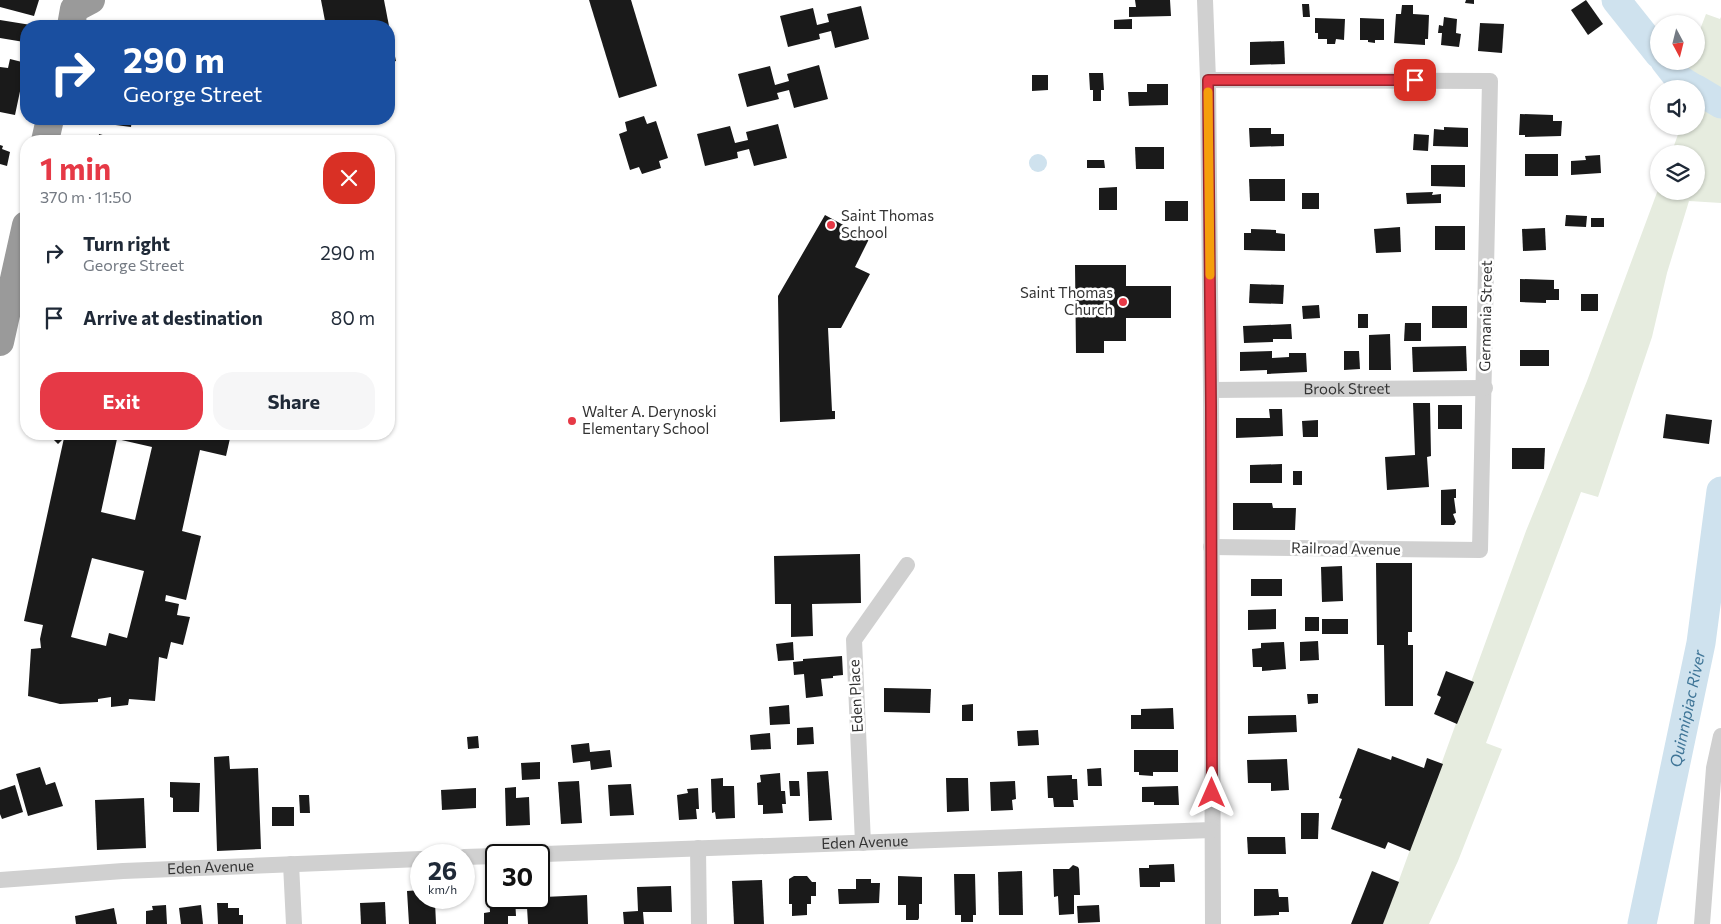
<!DOCTYPE html>
<html lang="en">
<head>
<meta charset="utf-8">
<style>
  body { margin:0; font-family:Commissioner,sans-serif; background:#f6f6f7; color:#1f2937; height:100vh; display:flex; flex-direction:column; font-size:19px; white-space:nowrap }
  * { box-sizing:border-box; margin:0 }
  p { font-size:16px; color:#747a83 }
  .icon { flex:none; width:28px; height:28px; fill:none; stroke:currentColor; stroke-width:2; stroke-linecap:round; stroke-linejoin:round }
  .map { position:relative; flex:1; overflow:hidden }
  .side { position:absolute; left:20px; top:135px; width:375px; height:305px; display:flex; flex-direction:column; background:#fff; border-radius:20px; box-shadow:0 1px 4px #0004 }
  .side>* { flex:none }
  .top-card { position:absolute; left:20px; top:20px; width:375px; height:105px; border-radius:20px; box-shadow:0 1px 4px #0004; background:#1a4fa0; color:#fff; overflow:hidden }
  .needle { width:32px; rotate:173deg }
  .tools { position:absolute; left:1650px; top:15px; display:grid; gap:10px }
  .tools a { display:grid; place-items:center; width:55px; height:55px; border-radius:50%; background:#fff; box-shadow:0 1px 4px #0004; font-size:25px }
  .speed { position:absolute; left:410px; top:844px; display:flex; gap:10px; font-size:25px; font-weight:700; text-align:center }
  .speed>* { display:grid; place-content:center; width:65px; height:65px; border-radius:50%; background:#fff; box-shadow:0 1px 4px #0004; line-height:1 }
  .speed small { font-size:12px; font-weight:400 }
  .speed .limit { border:2px solid #111; border-radius:8px; background:#fff; color:#111 }
  .pin { position:absolute; display:grid; place-items:center; width:42px; height:42px; color:#fff; margin:-21px; border-radius:10px; box-shadow:0 2px 8px #0006 }
  .me { position:absolute; width:55px; margin:-28px; rotate:0deg; stroke-linejoin:round; filter:drop-shadow(0 0 4px #0008) }
  .turn { display:flex; align-items:center; gap:18px; height:105px; padding:0 20px; font-size:22px }
  .turn .icon { width:65px; height:65px; stroke-width:2.5 }
  .turn b { display:block; font-size:35px; line-height:42px }
  .round { display:grid; place-items:center; flex:none; width:52px; height:52px; border-radius:20px; background:#f6f6f7 }
  .head { display:flex; align-items:center; justify-content:space-between; height:85px; padding:0 20px }
  h1 { font-size:30px; font-weight:700; line-height:38px; color:#e63946 }
  .button { display:flex; gap:10px; margin-top:auto; padding:10px 20px }
  .button a { flex:1; height:58px; border-radius:20px; background:#e63946; color:#fff; font-size:20px; font-weight:700; line-height:58px; text-align:center }
  .button a+a { background:#f6f6f7; color:#1f2937 }
  ul { padding:0; list-style:none }
  li { display:flex; align-items:center; gap:15px; height:65px; padding:0 20px }
  li div { flex:1 }
  li b { display:block; font-size:19px }
  li em { font-style:normal }
  .map>svg:first-child { display:block }
</style>
</head>
<body>
<div class="map">
<svg width="1721" height="924" viewBox="0 0 1721 924">
  <rect width="100%" height="100%" fill="#fff"/>
  <!-- green -->
  <path fill="#e6ecdf" d="M1706 14 1720 19 1721 17V203L1689 201 1667 273 1652 337 1598 497 1581 492 1486 743 1502 749 1458 861 1429 924H1383L1526 531 1587 381 1659 187V191H1696V154H1671L1681 126H1696V89H1691L1682 78 1688 61H1696V40Z"/>
  <!-- water -->
  <circle fill="#cfe2ee" cx="1038" cy="163" r="9"/>
  <g fill="none" stroke-linecap="round" stroke-linejoin="round">
    <!-- river -->
    <g stroke="#cfe2ee" stroke-width="29">
      <path d="M1616 0 1659 54"/>
      <path d="M1665 61 1679 79 1695 89"/>
      <path d="M1696 89 1721 104"/>
      <path id="s1" d="M1642 924 1701 643 1721 491"/>
    </g>
  </g>
  <!-- building -->
  <g fill="#1a1a1a" fill-rule="evenodd">
    <path d="M0 0H39L34 16 0 7Z"/>
    <path d="M321 0H384L389 26H326Z"/>
    <path d="M589 0H631L657 86 619 98Z"/>
    <path d="M1135 0H1170L1171 16 1129 17V7H1136Z"/>
    <path d="M1466 0H1474V4L1465 3Z"/>
    <path d="M1586 0 1603 24 1588 35 1571 10Z"/>
    <path d="M1302 4H1309L1310 17H1303Z"/>
    <path d="M1402 5H1413V14L1429 15 1428 39H1425V45L1394 43 1396 14H1401Z"/>
    <path d="M861 6 869 39 835 48 831 31 819 34 820 39 788 47 780 16 813 8 817 25 829 22 827 14Z"/>
    <path d="M1444 17 1457 19 1456 33 1461 34 1459 47 1441 45 1442 33H1438L1439 25 1443 26Z"/>
    <path d="M1315 18 1345 19 1344 40 1336 39 1335 44H1327V39H1318V33H1315Z"/>
    <path d="M1360 18 1384 19V40H1375V43L1368 42V40H1360Z"/>
    <path d="M1132 19V29H1114V20Z"/>
    <path d="M0 20 31 25 26 26V49H23L24 42 0 38Z"/>
    <path d="M1480 23 1504 24 1502 53 1478 51Z"/>
    <path d="M389 30 396 61 389 63Z"/>
    <path d="M1284 41 1285 64 1250 65V42Z"/>
    <path d="M10 59 26 63 15 115 0 112V67L8 68Z"/>
    <path d="M819 65 828 99 794 108 789 90 777 93 779 99 747 107 738 74 770 66 775 85 789 81 787 74Z"/>
    <path d="M1089 73H1103L1104 90H1101V101H1093V90H1090Z"/>
    <path d="M1032 75H1048V90L1032 91Z"/>
    <path d="M1147 84H1168V105L1129 106 1128 92H1147Z"/>
    <path d="M1520 114 1553 115V121H1562L1561 136 1525 137V135H1519Z"/>
    <path d="M644 116 647 124 656 121 668 158 659 161 661 168 642 174 639 167 630 170 619 134 627 131 625 122Z"/>
    <path d="M101 119H132L131 127 100 123Z"/>
    <path d="M778 124 787 158 754 166 749 149 737 152 738 158 705 166 697 134 730 126 735 143 748 140 746 132Z"/>
    <path d="M1444 127 1468 128V147L1433 146 1434 129 1444 130Z"/>
    <path d="M1249 128H1271V134H1284V146L1250 147Z"/>
    <path d="M99 134 125 141H98Z"/>
    <path d="M1414 134 1429 135 1428 151 1413 150Z"/>
    <path d="M0 145 3 146 2 149 10 152 7 166 0 164Z"/>
    <path d="M1135 147H1164V169H1136Z"/>
    <rect x="1525" y="154" width="33" height="22"/>
    <path d="M1600 155 1601 173 1571 175V161L1586 160 1585 156Z"/>
    <path d="M1087 160H1104L1105 168H1087Z"/>
    <path d="M1431 165H1465V187L1431 186Z"/>
    <path d="M1249 179H1285V201H1250Z"/>
    <path d="M1117 187V210H1099V188Z"/>
    <path d="M1433 192 1432 195 1441 194V203L1407 204 1406 193Z"/>
    <rect x="1302" y="193" width="17" height="16"/>
    <rect x="1165" y="201" width="23" height="20"/>
    <path d="M825 215 869 239 855 267 870 274 841 328H828L832 411H835V419L780 422 778 296Z"/>
    <path d="M1566 215 1587 216 1586 227 1565 226Z"/>
    <rect x="1591" y="218" width="13" height="9"/>
    <rect x="1435" y="226" width="30" height="24"/>
    <path d="M1400 227 1401 252 1376 253 1374 229Z"/>
    <path d="M1545 228 1546 250 1523 251 1522 229Z"/>
    <path d="M1251 229 1276 230V233L1285 234V251L1244 250V233H1251Z"/>
    <path d="M1075 265H1126V286H1171V318H1126V341H1104V353H1076Z"/>
    <path d="M1520 279 1554 280V289H1559V300H1546V303L1520 302Z"/>
    <path d="M1250 284 1284 285 1283 304 1249 303Z"/>
    <rect x="1581" y="294" width="17" height="17"/>
    <path d="M1319 305 1320 318 1303 319 1302 306Z"/>
    <rect x="1432" y="306" width="35" height="22"/>
    <rect x="1358" y="314" width="10" height="14"/>
    <path d="M1405 323H1421V341H1404Z"/>
    <path d="M1291 324 1292 339H1273V342L1244 343 1243 326Z"/>
    <path d="M1390 334 1391 370H1369V335Z"/>
    <path d="M1466 346 1467 371 1413 372 1412 347Z"/>
    <rect x="1520" y="350" width="29" height="16"/>
    <path d="M1272 351V358L1289 357V353H1306L1307 372 1267 374V370L1240 371V352Z"/>
    <path d="M1344 351H1359L1360 369 1344 370Z"/>
    <path d="M1413 403H1430L1431 456 1427 457 1429 487 1387 490 1385 457 1415 455Z"/>
    <rect x="1438" y="405" width="24" height="24"/>
    <path d="M1269 409H1282L1283 436 1236 438V418H1270Z"/>
    <path d="M1666 414 1712 420 1709 444 1663 438Z"/>
    <path d="M1318 420V437H1303L1302 421Z"/>
    <path d="M48 434H231L226 456 200 450 182 531 201 536 186 600 166 595 165 601 179 604 177 615 190 617 183 645 171 642 167 659 159 657 155 701 129 699 128 705 111 707V697L98 699V702L60 704 28 696 31 649 41 648 40 639 43 625 24 621 64 438 58 444ZM117 439 152 447 135 520 101 512ZM92 558 144 571 127 638 109 633 106 646 71 637Z"/>
    <path d="M1512 448H1545L1544 469H1512Z"/>
    <path d="M1282 464V483H1250V465Z"/>
    <rect x="1293" y="471" width="9" height="14"/>
    <path d="M1456 489V498H1454L1456 513 1453 514 1456 522 1454 525H1441V490Z"/>
    <path d="M1233 503H1272L1273 508H1296L1295 530H1233Z"/>
    <path d="M860 554 861 603 812 604 813 636 791 637V604H775L774 556Z"/>
    <path d="M1376 563H1412V632H1408V645H1413V706H1385L1384 645H1377Z"/>
    <path d="M1342 566 1343 601 1322 602 1321 567Z"/>
    <rect x="1251" y="579" width="31" height="17"/>
    <path d="M1276 609V629L1248 630V610Z"/>
    <rect x="1305" y="617" width="14" height="14"/>
    <rect x="1322" y="619" width="26" height="15"/>
    <path d="M1318 641 1319 660 1300 661V642Z"/>
    <path d="M793 642 794 660 778 661 776 644Z"/>
    <path d="M1284 642 1286 669 1262 671V667H1253L1252 649 1261 648V643Z"/>
    <path d="M842 656 843 675 833 676V678L821 679 823 696 806 698 804 674 794 675 793 662 803 661V659Z"/>
    <path d="M1446 671 1474 682 1457 724 1434 714 1441 697 1437 695Z"/>
    <path d="M884 688 931 689 930 713 884 712Z"/>
    <path d="M1307 694H1318V703L1308 704Z"/>
    <path d="M973 704V721H962V705Z"/>
    <path d="M789 705 790 724 770 725 769 707Z"/>
    <path d="M1173 708 1174 729H1131V715H1141V709Z"/>
    <path d="M1296 715 1297 732 1248 734V716Z"/>
    <path d="M813 727 814 744 797 745V728Z"/>
    <path d="M1038 730 1039 745 1018 746 1017 731Z"/>
    <path d="M770 733 771 749 751 750 750 735Z"/>
    <path d="M478 736 479 748 468 749 467 737Z"/>
    <path d="M589 743 590 752 610 750 612 767 591 770 590 761 573 763 571 745Z"/>
    <path d="M1358 748 1391 760 1392 756 1424 768 1427 758 1443 764 1410 851 1388 842 1385 849 1331 829 1342 799 1339 798Z"/>
    <path d="M1134 750H1178V772H1153V776L1139 775V772H1134Z"/>
    <path d="M229 756 230 769 258 768 261 849 217 851 214 757Z"/>
    <path d="M1287 759 1289 790 1271 791V783H1248L1247 760Z"/>
    <path d="M540 762V779L522 780 521 763Z"/>
    <path d="M40 767 46 785 55 782 63 806 28 816 16 774Z"/>
    <path d="M1101 768 1102 786H1088L1087 769Z"/>
    <path d="M828 771 832 820 809 821 807 772Z"/>
    <path d="M780 773 781 791H785L786 804H782L783 813 763 814V805H758L757 783 761 782 760 775Z"/>
    <path d="M1072 775V779H1077L1078 800H1073L1074 807H1054L1053 798H1048L1047 776Z"/>
    <path d="M723 778V786H734L735 818 716 819 715 812 712 813 711 779Z"/>
    <path d="M946 778H968L969 811 947 812Z"/>
    <path d="M579 781 582 823 561 824 558 782Z"/>
    <path d="M789 781H799L800 796H790Z"/>
    <path d="M1015 781 1016 799 1012 800 1013 810 991 811 990 782Z"/>
    <path d="M170 782 200 783 199 812H173V798L170 797Z"/>
    <path d="M631 784 634 815 610 816 608 785Z"/>
    <path d="M15 785 23 812 2 819 0 814V790Z"/>
    <path d="M1178 786 1179 805H1154V802H1142V787Z"/>
    <path d="M516 787V798L529 797 530 825 506 826 505 788Z"/>
    <path d="M476 788V808L442 810 441 790Z"/>
    <path d="M698 788 699 809H696L697 819 679 820 677 795 688 793 687 789Z"/>
    <path d="M299 795H309L310 813H300Z"/>
    <path d="M144 798 146 848 97 850 95 800Z"/>
    <rect x="272" y="807" width="22" height="19"/>
    <path d="M1301 813H1319L1318 839H1301Z"/>
    <path d="M1247 837H1285L1286 854H1248Z"/>
    <path d="M1174 864 1175 882H1160V887H1140L1139 868H1149V865Z"/>
    <path d="M1073 865 1078 867 1079 869 1080 895H1074V914L1059 915 1058 896 1054 897 1053 869H1069Z"/>
    <path d="M1022 871 1023 915H999L998 872Z"/>
    <path d="M1372 871 1399 882 1383 924H1351Z"/>
    <path d="M954 874H975L976 915H973V922H961V915H955Z"/>
    <path d="M794 876H807L812 882H816V896H811V904H807V915L792 916V904H789V879Z"/>
    <path d="M898 876 922 877V904H919V918L918 920H906V905H898Z"/>
    <path d="M856 879H871V883H880L879 903 839 904 838 889H856Z"/>
    <path d="M762 880 764 924H734L732 881Z"/>
    <path d="M671 886 672 912H643L644 924H624L623 912 638 911 637 887Z"/>
    <path d="M1254 889H1278L1279 897H1288L1289 912H1279V915L1254 916Z"/>
    <path d="M421 890V898H426V902H435L436 924H409L407 891Z"/>
    <path d="M489 891H496V898H515L516 916H508V924H484V913L490 912Z"/>
    <path d="M587 895 588 924H528L527 907H544V897Z"/>
    <path d="M385 902 386 924H361L360 903Z"/>
    <path d="M217 903H228V908H239V915H243V924H218Z"/>
    <path d="M166 905 167 924H146V911L153 910 152 906Z"/>
    <path d="M201 905 203 924H181L179 908Z"/>
    <path d="M1099 905 1100 922 1078 923 1077 906Z"/>
    <path d="M114 908 117 924H76L75 916Z"/>
  </g>
  <g fill="none" stroke-linecap="round" stroke-linejoin="round">
    <!-- street -->
    <g stroke="#d0d0d0" stroke-width="16">
      <path d="M1205 0 1208 80 1211 390 1213 924"/>
      <path d="M1208 80 1490 81 1480 550 1211 547"/>
      <path id="s2" d="M1211 390 1485 388"/>
      <path d="M863 843 854 640 907 565"/>
      <path d="M698 848 699 924"/>
      <path id="s3" d="M517 855 1212 830"/>
      <path d="M464 857 496 856"/>
      <path d="M291 864 294 924"/>
      <path id="s4" d="M0 880 123 871 421 859"/>
      <path d="M1702 924 1714 768 1721 736"/>
    </g>
    <!-- highway -->
    <g stroke="#9a9a9a" stroke-width="28">
      <path d="M71 26 74 9 91 0"/>
      <path d="M45 141 50 119"/>
      <path d="M0 342 26 225"/>
    </g>
  </g>
  <g fill="none" stroke-linecap="round" stroke-linejoin="round">
    <!-- route casing -->
    <g stroke="#96252e" stroke-width="12">
      <path id="route" d="M1212 793 1211 407 1208 80H1415"/>
    </g>
    <!-- route -->
    <use href="#route" stroke="#e63946" stroke-width="9"/>
    <!-- slow -->
    <path stroke="#f59e0b" stroke-width="9" d="M1208 92 1210 275"/>
  </g>
  <!-- markers -->
  <g fill="#e63946" stroke="#fff" stroke-width="2">
    <circle cx="831" cy="225" r="5"/>
    <circle cx="1123" cy="302" r="5"/>
    <circle cx="572" cy="421" r="5"/>
  </g>
  <g text-anchor="middle" stroke-width="5" stroke-linejoin="round" paint-order="stroke">
    <!-- poi labels -->
    <g font-size="15" fill="#333" stroke="#fff" text-anchor="start">
      <text x="841" y="221">Saint Thomas<tspan x="841" dy="17">School</tspan></text>
      <text x="1113" y="298" text-anchor="end">Saint Thomas<tspan x="1113" dy="17">Church</tspan></text>
      <text x="582" y="417">Walter A. Derynoski<tspan x="582" dy="17">Elementary School</tspan></text>
    </g>
    <!-- street labels -->
    <g font-size="15" fill="#333" stroke="#fff">
      <text transform="translate(1486 316) rotate(-89)" y="5">Germania Street</text>
      <text dy="5" stroke="none"><textPath href="#s2" startOffset="136">Brook Street</textPath></text>
      <text transform="translate(1346 549) rotate(1)" y="5">Railroad Avenue</text>
      <text transform="translate(856 696) rotate(-93)" y="5">Eden Place</text>
      <text dy="5" stroke="none"><textPath href="#s3" startOffset="348">Eden Avenue</textPath></text>
      <text dy="5" stroke="none"><textPath href="#s4" startOffset="211">Eden Avenue</textPath></text>
    </g>
    <!-- water labels -->
    <g font-size="16" font-style="italic" fill="#3f7597" stroke="#fff">
      <text dy="6" stroke="none"><textPath href="#s1" startOffset="220">Quinnipiac River</textPath></text>
    </g>
  </g>
</svg>
<div class="tools">
<a><svg class="needle" viewBox="-14 -14 28 28"><path d="M0-13l5 13h-10z" fill="#e53935"/><path d="M0 13l5-13h-10z" fill="#747a83"/></svg></a>
<a><svg class="icon" aria-label="sound" viewBox="0 0 24 24"><path d="M4 9h4l5-4v14l-5-4H4zM17 9q2 3 0 6"/></svg></a>
<a><svg class="icon" aria-label="layers" viewBox="0 0 24 24"><path d="M12 4l9 5-9 5-9-5zM3 14l9 5 9-5"/></svg></a>
</div>
<div class="speed"><div>26<small>km/h</small></div><div class="limit">30</div></div>
<div class="pin" style="left:1415px;top:80px;background:#d93025"><svg class="icon" aria-label="arrive" viewBox="0 0 24 24"><path d="M6 21V4h12l-3 4 3 4H6"/></svg></div>
<svg class="me" style="left:1212px;top:793px" viewBox="-20 -20 40 40"><path d="M0-17L14 15 0 8-14 15z" fill="#e63946" stroke="#fff" stroke-width="4"/></svg>
<div class="top-card">
<div class="turn"><svg class="icon" aria-label="right" viewBox="0 0 24 24"><path d="M7 20v-9h11M14 6l5 5-5 5"/></svg><div><b>290 m</b>George Street</div></div>
</div>
<section class="side">
<div class="head"><div><h1>1 min</h1><p>370 m · 11:50</p></div><a class="round" style="background:#d93025;color:#fff"><svg class="icon" aria-label="close" viewBox="0 0 24 24"><path d="M6 6l12 12M18 6L6 18"/></svg></a></div>
<ul>
<li><svg class="icon" aria-label="right" viewBox="0 0 24 24"><path d="M7 20v-9h11M14 6l5 5-5 5"/></svg><div><b>Turn right</b><p>George Street</p></div><em>290 m</em></li>
<li><svg class="icon" aria-label="arrive" viewBox="0 0 24 24"><path d="M6 21V4h12l-3 4 3 4H6"/></svg><div><b>Arrive at destination</b></div><em>80 m</em></li>
</ul>
<div class="button"><a>Exit</a><a>Share</a></div>
</section>
</div>
</body>
</html>
